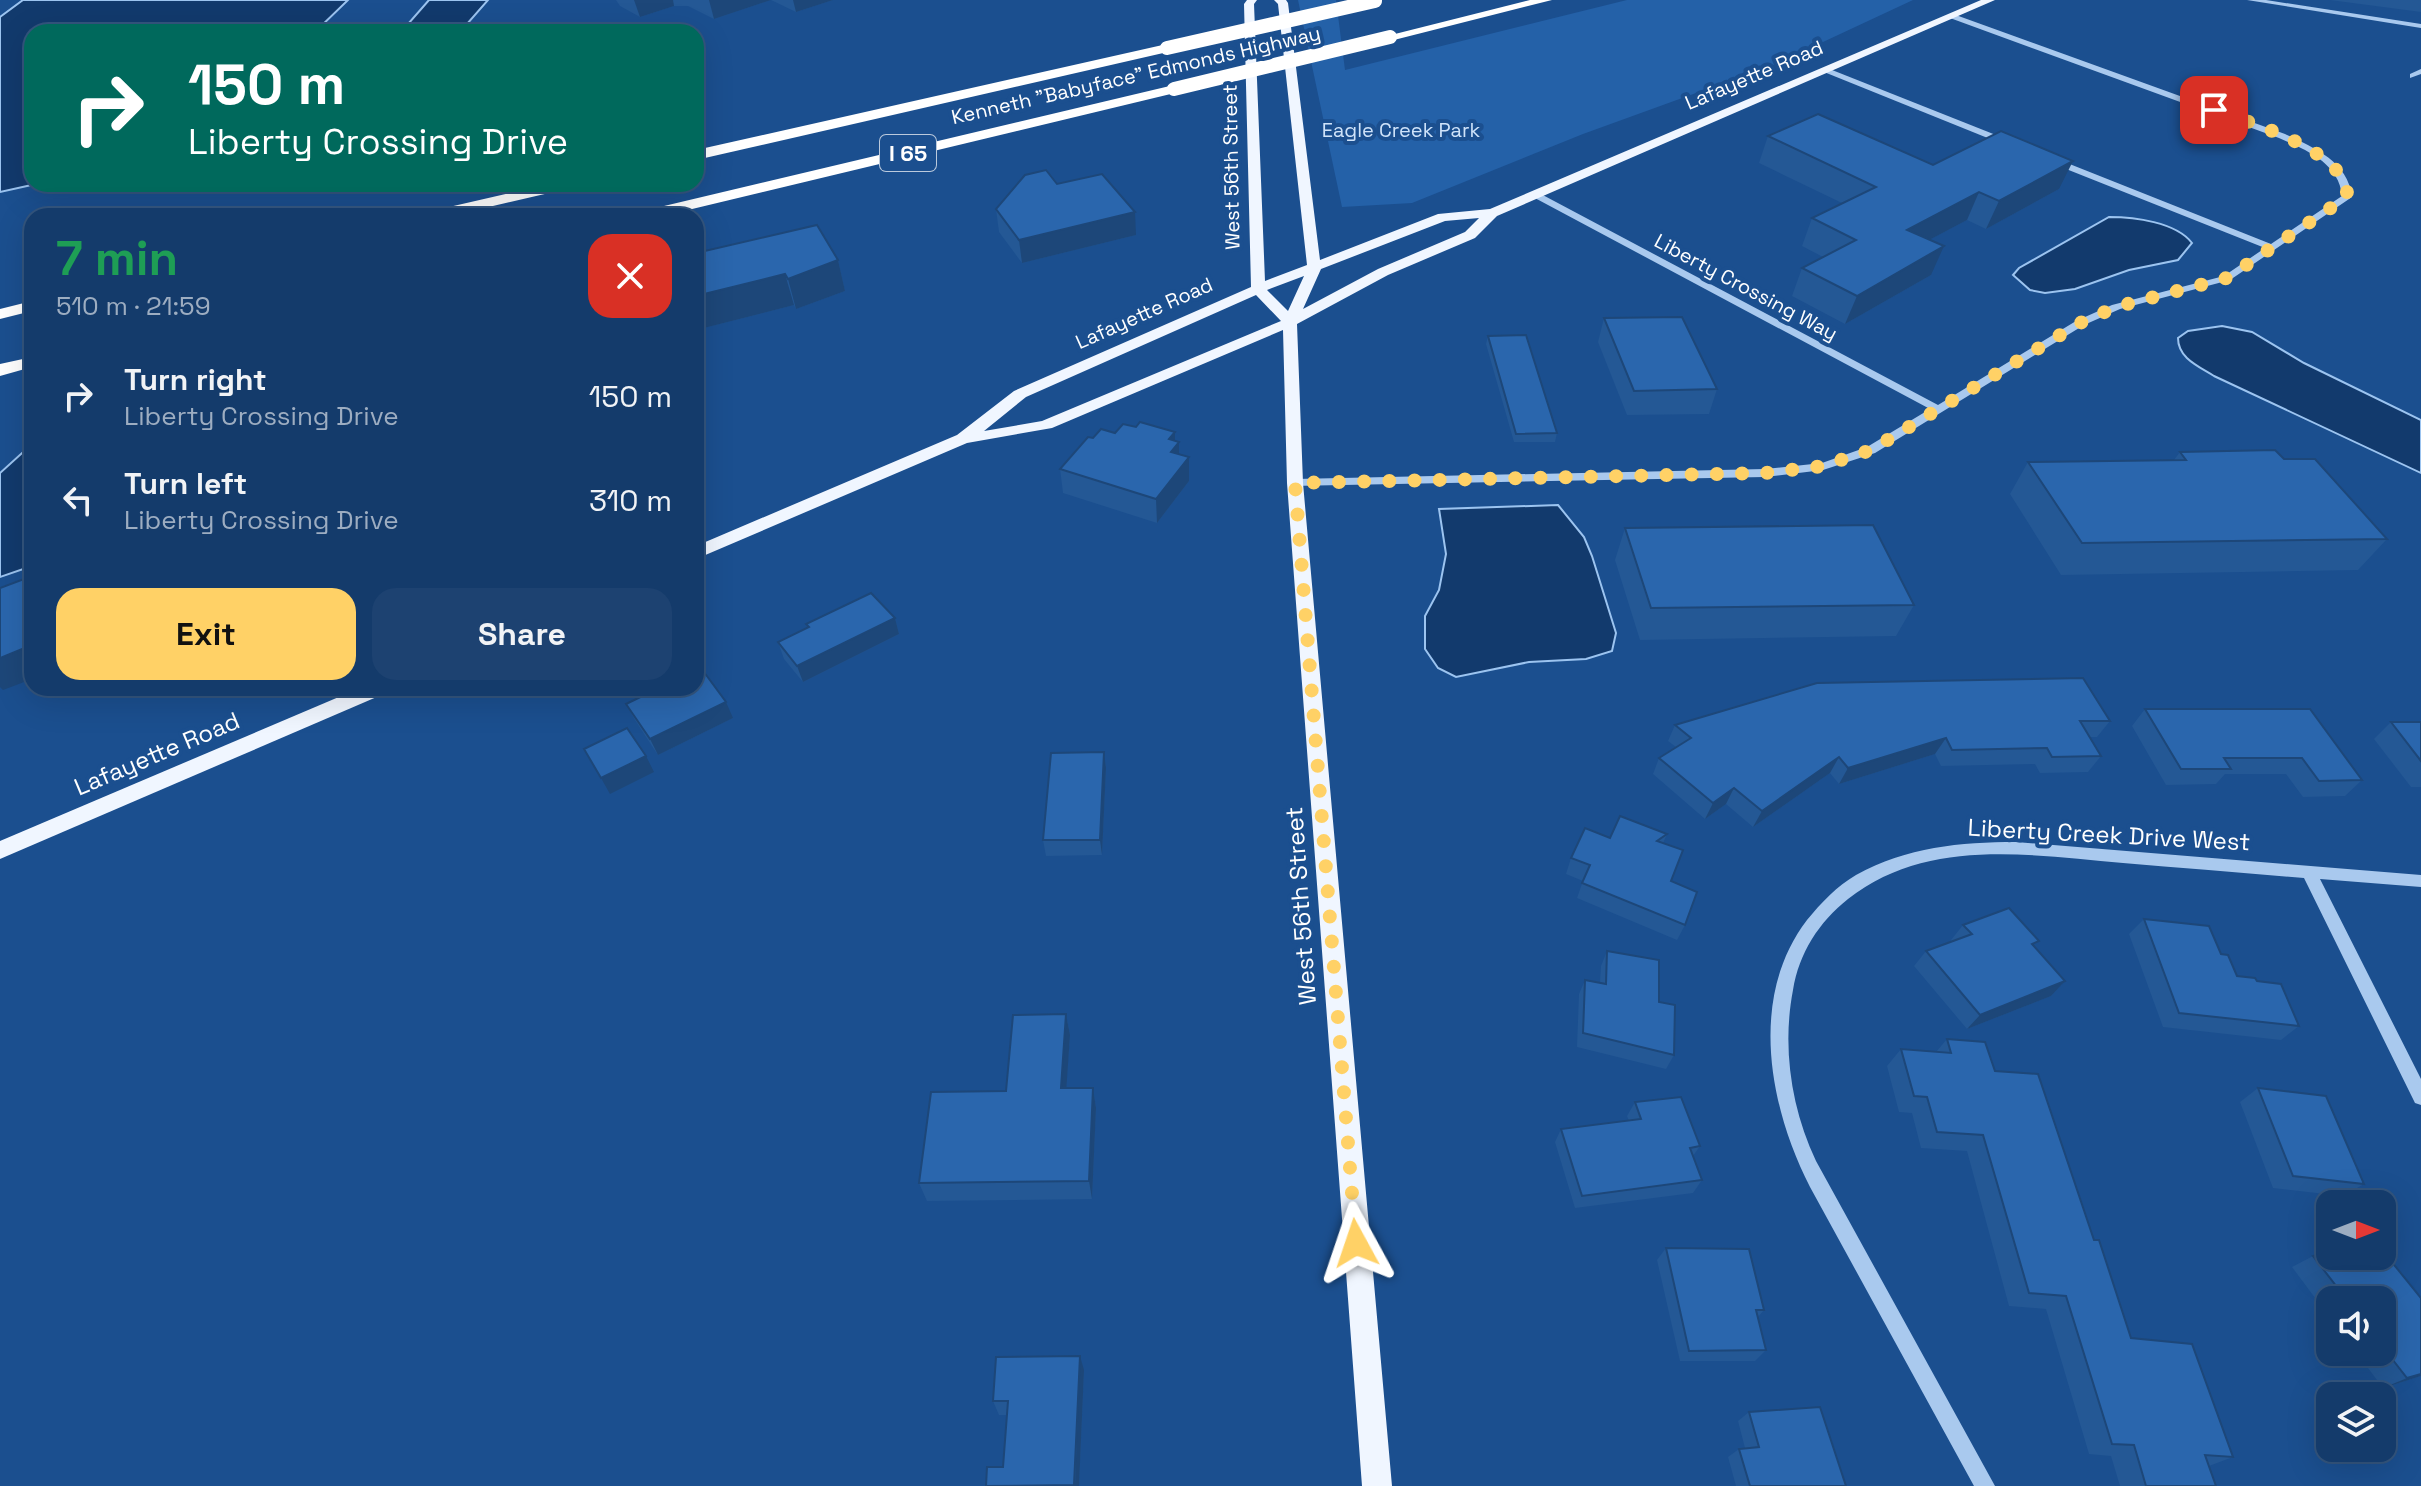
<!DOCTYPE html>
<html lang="en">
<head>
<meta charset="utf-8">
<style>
  body { margin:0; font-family:"Space Grotesk",sans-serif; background:#1d4271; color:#f1f3f6; height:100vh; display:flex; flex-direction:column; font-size:30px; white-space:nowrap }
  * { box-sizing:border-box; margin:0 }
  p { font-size:26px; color:#9dadc1 }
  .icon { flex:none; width:44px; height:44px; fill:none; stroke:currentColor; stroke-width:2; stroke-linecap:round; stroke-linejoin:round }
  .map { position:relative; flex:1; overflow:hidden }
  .side { position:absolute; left:24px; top:208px; width:680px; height:488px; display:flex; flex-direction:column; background:#143b6b; border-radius:24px; box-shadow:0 8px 32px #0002,0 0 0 2px #33557e }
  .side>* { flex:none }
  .guide { position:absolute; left:24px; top:24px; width:680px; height:168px; border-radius:24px; box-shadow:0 8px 32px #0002,0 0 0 2px #33557e; background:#00695c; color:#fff; overflow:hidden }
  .needle { width:52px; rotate:90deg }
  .controls { position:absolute; left:2316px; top:1190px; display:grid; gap:16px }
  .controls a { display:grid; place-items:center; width:80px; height:80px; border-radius:16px; background:#143b6b; box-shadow:0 8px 32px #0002,0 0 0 2px #33557e; font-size:40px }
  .pin { position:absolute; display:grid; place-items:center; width:68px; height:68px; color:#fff; margin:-34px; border-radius:16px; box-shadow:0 4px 12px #0006 }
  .me { position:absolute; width:88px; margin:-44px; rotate:355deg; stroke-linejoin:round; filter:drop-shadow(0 0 6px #0008) }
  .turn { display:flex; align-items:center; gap:28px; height:168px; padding:0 32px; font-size:36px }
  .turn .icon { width:104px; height:104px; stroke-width:2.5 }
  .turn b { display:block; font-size:56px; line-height:68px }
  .round { display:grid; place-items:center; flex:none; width:84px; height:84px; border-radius:24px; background:#1d4271 }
  .head { display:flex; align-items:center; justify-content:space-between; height:136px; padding:0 32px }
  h1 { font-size:48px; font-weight:700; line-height:60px; color:#1e9e55 }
  .button { display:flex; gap:16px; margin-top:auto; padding:16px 32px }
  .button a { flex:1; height:92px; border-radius:24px; background:#ffd166; color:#111; font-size:32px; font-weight:700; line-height:92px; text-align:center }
  .button a+a { background:#1d4271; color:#f1f3f6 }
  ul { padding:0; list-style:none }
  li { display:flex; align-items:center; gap:24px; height:104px; padding:0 32px }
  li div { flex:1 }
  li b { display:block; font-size:30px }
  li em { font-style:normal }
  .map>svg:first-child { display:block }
</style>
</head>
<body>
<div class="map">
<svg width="2421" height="1486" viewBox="0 0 2421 1486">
  <rect width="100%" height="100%" fill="#1b4f8f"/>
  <!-- green -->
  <path fill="#2461a8" d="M1298 0H1336L1345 70 1627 0H1913L1776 64 1583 134 1412 203 1342 207Z"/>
  <!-- water -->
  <g fill="#123a6d" stroke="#9cc4f0" stroke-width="2">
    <path d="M23 0H348L315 32H32V184H36L0 192V17Z"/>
    <path d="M429 0H488L460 32H401Z"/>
    <path d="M2109 217C2134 217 2176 222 2192 243L2178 260 2129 270 2075 289 2045 293 2030 290 2013 275 2019 268Z"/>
    <path d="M2222 326 2252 332 2304 363 2421 420V473L2214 376C2198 366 2178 358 2178 338L2188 331Z"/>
    <path d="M32 444V566L0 577V473Z"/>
    <path d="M1558 505 1584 537 1592 556 1616 633 1612 651 1586 659 1529 662 1456 677 1438 668 1425 649V616L1439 590 1446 554 1439 509Z"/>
  </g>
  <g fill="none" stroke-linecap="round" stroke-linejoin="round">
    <!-- minor -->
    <g fill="#a9c9ee" fill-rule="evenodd">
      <path d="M2247 0H2266L2421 24V28Z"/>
      <path d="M1953 14 2285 134C2314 148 2348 161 2352 197L2230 280 2120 309 2084 325 1875 453 1823 470 1765 477 1291 486V480L1295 479 1765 469 1822 463 1867 447 1930 409 1533 197V193H1539L1938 405 2076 321 2112 305 2224 276 2265 248 2051 163V159H2057L2271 244 2342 196C2339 163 2306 150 2279 138L1950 18 1949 16Z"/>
      <path d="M1827 68 2011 141 2012 143 2005 145 1824 72 1823 70Z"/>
      <path d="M2421 69V74L2410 78V74Z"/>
      <path d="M2016 842 2421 875V887L2320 879 2421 1079V1105L2415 1103 2304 878C2244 873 2183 868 2123 863 2030 855 1927 837 1848 899 1819 922 1799 953 1793 990 1782 1047 1791 1108 1816 1161L1995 1486H1974L1810 1187C1769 1107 1748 997 1807 920 1821 903 1837 886 1856 875 1907 847 1960 842 2016 842Z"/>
    </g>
    <!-- major -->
    <g fill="#f0f6ff" fill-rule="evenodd">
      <path d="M1247 0H1257L1254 4 1265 281 1307 265 1278 4 1274 0H1286L1288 3 1320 260 1438 214 1490 209 1981 0H1995L1497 216 1475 238 1388 275 1297 324 1303 483 1392 1486H1362L1287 483 1283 330 1052 428 967 443 696 559V546L957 435 1014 391 1251 287 1244 4ZM1479 218 1465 232 1378 269 1303 309 1321 269 1445 221ZM1304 276 1288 311 1267 290ZM1256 295 1281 321 1042 421 984 431 1026 397Z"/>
      <path d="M360 688H389L386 693 0 859V841Z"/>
    </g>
    <!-- highway -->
    <g fill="#fff" fill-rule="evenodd">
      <path d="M1530 0H1552L1390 41 1383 37Z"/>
      <path d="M1167 44 1174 48 1172 51 696 160V150Z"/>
      <path d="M1174 85 1181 89 1179 92 663 216H635L643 211Z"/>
      <path d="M549 184H578L575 187 450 216H421L423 213Z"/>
      <path d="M32 301V311L0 319V309Z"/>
      <path d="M32 357V367L0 376V364Z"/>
    </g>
    <!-- highway-bridge -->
    <g stroke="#fff" stroke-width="14">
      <path d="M1167 48 1375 1"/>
      <path d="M1174 89 1390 37"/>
    </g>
  </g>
  <!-- wall -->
  <g fill="#245895">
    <path d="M616 0H771L714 19 688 6H674L640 17 620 6Z"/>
    <path d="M771 0H833L796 12Z"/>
    <path d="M2330 0H2421V12Z"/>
    <path d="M1768 136 1933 165 2059 189 1986 229 1967 220 1929 240 1931 275 1845 324 1792 296 1802 268 1823 257 1802 246 1812 218 1842 203 1759 163Z"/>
    <path d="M996 209 1136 235 1022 263 999 232Z"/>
    <path d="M696 253 838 260 845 291 796 309 794 305 696 330Z"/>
    <path d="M1604 318 1717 389 1709 414 1627 415 1598 342Z"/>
    <path d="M1488 336 1557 433 1555 442H1514L1486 344Z"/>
    <path d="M1136 427 1175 432V441L1179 454 1189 457V481L1157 523 1063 493 1060 469 1115 433Z"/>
    <path d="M2180 452 2284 459 2387 539 2358 570 2061 575 2010 494 2028 462 2174 460Z"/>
    <path d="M1625 528 1914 605 1896 636 1640 640 1615 560Z"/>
    <path d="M895 618 899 634 803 682 784 659 778 642 808 628 806 624Z"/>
    <path d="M626 704 733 718 658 755 635 720Z"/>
    <path d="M2145 709H2310L2362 780 2345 796 2303 797 2286 774H2225L2216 784 2166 785 2132 726Z"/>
    <path d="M2110 721 2097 737H2089L2101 756 2088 772 2040 773 2035 764 1941 766 1935 754 1839 784 1830 773 1753 827 1726 804 1705 819 1653 774 1659 758 1676 747 1668 741 1675 725Z"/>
    <path d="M2391 722H2421V787H2411L2374 739Z"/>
    <path d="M1104 752 1106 768 1102 855 1046 856 1043 840Z"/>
    <path d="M1667 834 1663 843 1671 881 1685 925 1677 940 1577 898 1583 881 1566 874 1571 858 1610 838Z"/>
    <path d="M2144 919 2221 954 2237 976 2257 981 2299 1026 2281 1040 2163 1027 2129 934Z"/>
    <path d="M1963 925 2034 947 2065 981 2051 996 1967 1029 1914 966 1926 951 1952 942 1951 940Z"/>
    <path d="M1607 951 1659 1002 1674 1055 1666 1069 1577 1047 1579 994 1585 980 1600 982 1601 966Z"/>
    <path d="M1066 1014 1070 1035 1066 1088H1093L1096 1108 1092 1199 927 1201 919 1183 1006 1091Z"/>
    <path d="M1947 1039 1995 1071 2094 1240 2131 1338 2233 1457 2209 1466 2216 1486H2120L2111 1456 2089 1454 2046 1309 2009 1306 1967 1151 1921 1148 1912 1113 1899 1112 1887 1066 1901 1049 1936 1052Z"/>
    <path d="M2258 1088 2364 1184 2343 1196 2273 1188 2240 1102Z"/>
    <path d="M1635 1102 1700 1146 1693 1156 1702 1180 1693 1193 1575 1208 1555 1142 1561 1129 1629 1121 1627 1116Z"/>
    <path d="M1666 1248 1764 1310 1758 1317 1766 1350 1755 1361H1680L1657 1260Z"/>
    <path d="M2382 1250 2421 1298V1376L2383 1388 2356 1352H2382V1300H2330V1318L2292 1267 2313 1256 2330 1251V1256H2382Z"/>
    <path d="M1084 1370 1079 1486H986L1003 1467 1007 1415H999L993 1401Z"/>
    <path d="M1749 1412 1846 1486H1736L1728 1457 1739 1449 1745 1448 1738 1421Z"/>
  </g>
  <!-- shaded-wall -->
  <g fill="#1d4779">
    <path d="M634 0H673L674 6 640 17Z"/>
    <path d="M709 0H771L714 19Z"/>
    <path d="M793 0H833L796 12Z"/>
    <path d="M2073 161 2059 189 1986 229 1999 201Z"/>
    <path d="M1979 192 1967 220 1895 258 1907 230Z"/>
    <path d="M1135 212 1136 235 1022 263 1019 240Z"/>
    <path d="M1944 246 1931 275 1845 324 1857 296Z"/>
    <path d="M838 260 845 291 796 309 788 279Z"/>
    <path d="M785 274 794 305 696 330V296Z"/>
    <path d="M1175 432V447L1179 442V466L1172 476 1169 439Z"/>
    <path d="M1189 457V481L1157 523 1156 499Z"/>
    <path d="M895 618 899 634 803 682 797 666Z"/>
    <path d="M32 645V679L3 690 0 687V658Z"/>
    <path d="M726 702 733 718 658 755 650 739Z"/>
    <path d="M1946 738 1935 754 1839 784 1848 768Z"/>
    <path d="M1104 752 1106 768 1102 855 1100 840Z"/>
    <path d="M646 756 654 772 610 794 601 778Z"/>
    <path d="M1839 757 1830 773 1753 827 1762 811Z"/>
    <path d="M1734 788 1726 804 1705 819 1713 803Z"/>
    <path d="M2065 981 2051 996 1967 1029 1980 1015Z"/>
    <path d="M1066 1014 1070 1035 1065 1108 1061 1088Z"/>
    <path d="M1093 1088 1096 1108 1092 1199 1089 1181Z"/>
    <path d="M1080 1356 1084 1370 1079 1486H1075Z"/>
    <path d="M2421 1374V1376L2383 1388 2407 1378Z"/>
  </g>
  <!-- building -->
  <g fill="#2a66ad" stroke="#1d4779" stroke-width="2">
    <path d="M1818 114 1933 165 2001 131 2073 161 1999 201 1979 192 1907 230 1944 246 1857 296 1802 268 1856 240 1812 218 1876 187 1768 136Z"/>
    <path d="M1046 170 1057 184 1102 174 1135 212 1019 240 996 209 1025 175Z"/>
    <path d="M817 225 838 260 788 279 785 274 696 296V253Z"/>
    <path d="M1682 317 1717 389 1634 391 1604 318Z"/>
    <path d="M1526 335 1557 433 1516 434 1488 336Z"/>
    <path d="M1140 422 1175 432 1169 439 1179 442 1171 452 1189 457 1156 499 1060 469 1088 437 1093 438 1101 429 1115 433 1123 424 1136 427Z"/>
    <path d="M2275 450 2284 459H2315L2387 539 2082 543 2028 462 2186 460 2180 452Z"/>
    <path d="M1873 525 1914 605 1651 608 1625 528Z"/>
    <path d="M32 576V645L0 658V588Z"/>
    <path d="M871 593 895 618 797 666 778 642 809 627 806 624Z"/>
    <path d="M701 668 726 702 650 739 626 704 659 688H696V670Z"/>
    <path d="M2083 678 2110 721H2080L2101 756 2052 757 2047 748 1952 750 1946 738 1848 768 1839 757 1762 811 1734 788 1713 803 1659 758 1691 738 1675 725 1817 683Z"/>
    <path d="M2145 709H2310L2362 780 2319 781 2302 758H2224L2231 769H2181Z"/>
    <path d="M2391 722H2421V761Z"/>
    <path d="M627 728 646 756 601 778 584 749Z"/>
    <path d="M1104 752 1100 840H1043L1051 753Z"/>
    <path d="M1620 816 1667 834 1657 841 1683 850 1671 881 1697 892 1685 925 1582 883 1590 865 1571 858 1585 828 1610 838Z"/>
    <path d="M2009 908 2039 941 2032 944 2065 981 1980 1015 1926 951 1972 934 1963 925Z"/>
    <path d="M2144 919 2209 926 2221 954 2228 955 2237 976 2255 978 2257 981 2281 984 2299 1026 2179 1013Z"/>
    <path d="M1607 951 1659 960V1002L1675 1005 1674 1055 1583 1033 1585 980 1606 984Z"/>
    <path d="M1066 1014 1061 1088H1093L1089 1181 919 1183 931 1092 1006 1091 1013 1015Z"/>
    <path d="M1947 1039 1985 1042 1995 1071 2038 1074 2094 1240H2099L2131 1338 2192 1344 2233 1457 2205 1455 2216 1486H2146L2134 1445 2112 1444 2066 1296 2029 1293 1983 1135 1937 1132 1927 1097 1914 1096 1901 1049 1951 1053Z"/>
    <path d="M2258 1088 2326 1096 2364 1184 2293 1176Z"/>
    <path d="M1681 1097 1700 1146 1690 1148 1702 1180 1582 1196 1561 1129 1641 1119 1635 1102Z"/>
    <path d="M1666 1248 1749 1249 1764 1310H1756L1766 1350 1689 1351Z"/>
    <path d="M2382 1250 2421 1298V1374L2407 1378 2382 1346V1300H2347L2313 1256 2330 1251V1256H2382Z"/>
    <path d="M1080 1356 1074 1485 986 1486 987 1467H1003L1008 1401H993L996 1357Z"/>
    <path d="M1820 1407 1846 1486H1750L1739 1449 1759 1447 1749 1412Z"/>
  </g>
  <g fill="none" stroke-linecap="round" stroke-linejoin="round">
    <!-- route -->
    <path stroke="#ffd166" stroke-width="14" stroke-dasharray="0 25.2" d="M1356 1243 1295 483 1765 473 1823 466 1871 450 2080 323 2116 307 2227 278 2347 197C2350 152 2249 122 2214 110"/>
  </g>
  <g text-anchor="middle" stroke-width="8" stroke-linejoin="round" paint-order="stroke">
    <!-- far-street labels -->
    <g font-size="20" fill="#fff" stroke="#1b4f8f">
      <text transform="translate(1136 75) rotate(-13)" y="7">Kenneth "Babyface" Edmonds Highway</text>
      <text transform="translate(1754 75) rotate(-23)" y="7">Lafayette Road</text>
      <text transform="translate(1231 167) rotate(-91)" y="7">West 56th Street</text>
      <text transform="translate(1746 287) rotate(28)" y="7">Liberty Crossing Way</text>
      <text transform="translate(1144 313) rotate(-24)" y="7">Lafayette Road</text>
    </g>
    <!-- far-park labels -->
    <g font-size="20" fill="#cfe3fa" stroke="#1b4f8f">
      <text x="1401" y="137">Eagle Creek Park</text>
    </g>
    <!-- shield labels -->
    <rect fill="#1b4f8f" stroke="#bbcadd" stroke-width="2" x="880" y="135" width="56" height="36" rx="6"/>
    <g font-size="22" font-weight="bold" fill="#fff">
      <text x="908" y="161">I 65</text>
    </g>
    <!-- street labels -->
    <g font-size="24" fill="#fff" stroke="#1b4f8f">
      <text transform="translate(157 754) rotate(-23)" y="8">Lafayette Road</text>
      <text transform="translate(2109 835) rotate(3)" y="8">Liberty Creek Drive West</text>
      <text transform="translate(1301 906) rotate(-94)" y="8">West 56th Street</text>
    </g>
  </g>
</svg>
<div class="controls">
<a><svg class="needle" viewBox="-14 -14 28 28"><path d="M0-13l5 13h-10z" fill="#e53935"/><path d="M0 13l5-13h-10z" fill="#9dadc1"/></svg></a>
<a><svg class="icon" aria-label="sound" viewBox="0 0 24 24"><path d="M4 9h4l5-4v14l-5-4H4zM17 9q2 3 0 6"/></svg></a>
<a><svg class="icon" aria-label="layers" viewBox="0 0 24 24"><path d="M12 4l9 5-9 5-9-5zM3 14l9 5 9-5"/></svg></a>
</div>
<div class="pin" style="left:2214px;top:110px;background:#d93025"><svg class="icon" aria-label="arrive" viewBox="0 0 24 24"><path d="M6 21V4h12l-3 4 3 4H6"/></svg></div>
<svg class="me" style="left:1356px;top:1243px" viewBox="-20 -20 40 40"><path d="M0-17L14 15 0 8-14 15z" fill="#ffd166" stroke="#fff" stroke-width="4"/></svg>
<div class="guide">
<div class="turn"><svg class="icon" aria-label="right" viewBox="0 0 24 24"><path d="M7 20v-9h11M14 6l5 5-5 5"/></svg><div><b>150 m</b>Liberty Crossing Drive</div></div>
</div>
<section class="side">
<div class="head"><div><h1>7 min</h1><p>510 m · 21:59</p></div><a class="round" style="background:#d93025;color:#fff"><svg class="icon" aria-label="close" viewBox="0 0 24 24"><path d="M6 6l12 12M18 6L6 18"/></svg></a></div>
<ul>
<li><svg class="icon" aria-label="right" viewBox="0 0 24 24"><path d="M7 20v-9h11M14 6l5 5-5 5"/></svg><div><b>Turn right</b><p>Liberty Crossing Drive</p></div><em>150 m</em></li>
<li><svg class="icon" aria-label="left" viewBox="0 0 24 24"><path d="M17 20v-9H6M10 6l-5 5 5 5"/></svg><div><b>Turn left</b><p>Liberty Crossing Drive</p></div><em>310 m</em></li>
</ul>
<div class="button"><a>Exit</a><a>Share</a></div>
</section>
</div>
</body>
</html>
